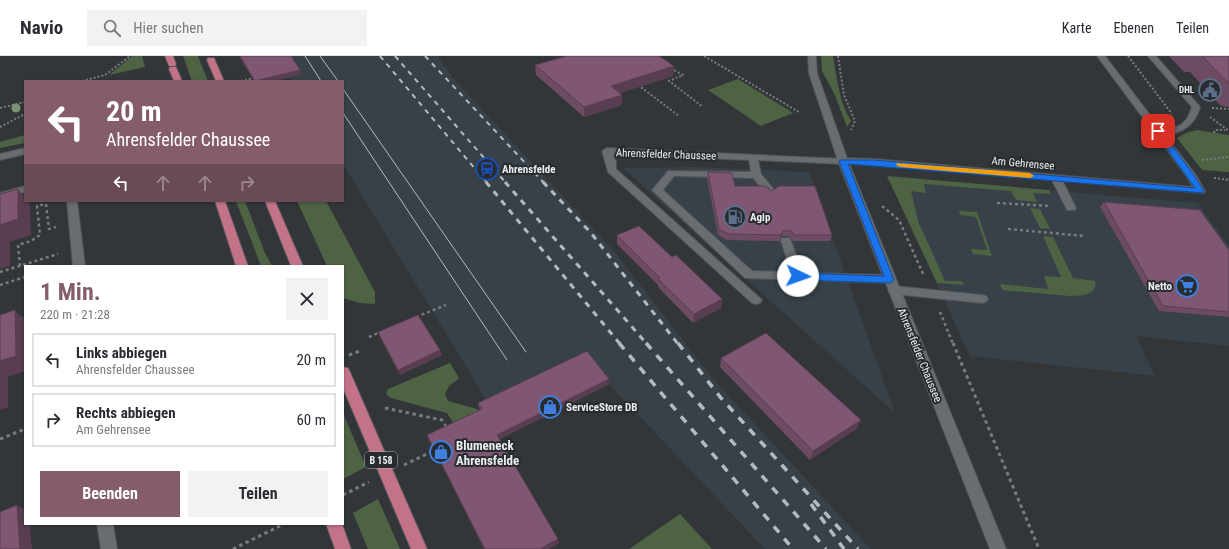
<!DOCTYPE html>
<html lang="de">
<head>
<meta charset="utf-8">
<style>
  body { margin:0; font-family:"Roboto Condensed",sans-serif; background:#f2f2f3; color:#2b2b33; height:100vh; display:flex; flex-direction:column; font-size:15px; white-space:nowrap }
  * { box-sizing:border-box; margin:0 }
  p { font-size:13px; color:#7c7c81 }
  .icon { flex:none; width:22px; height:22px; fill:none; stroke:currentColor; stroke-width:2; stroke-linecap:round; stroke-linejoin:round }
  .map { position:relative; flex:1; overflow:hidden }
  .panel { position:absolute; left:24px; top:209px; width:320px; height:260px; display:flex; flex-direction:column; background:#fff; border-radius:0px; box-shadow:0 1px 3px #0004 }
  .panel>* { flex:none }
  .hud { position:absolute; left:24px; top:24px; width:320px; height:122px; border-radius:0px; box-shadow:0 1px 3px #0004; background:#855d69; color:#fff; overflow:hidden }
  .pin { position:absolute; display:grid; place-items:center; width:34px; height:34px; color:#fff; margin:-17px; border-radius:8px; box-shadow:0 2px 6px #0006 }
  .me { position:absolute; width:44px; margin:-22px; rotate:93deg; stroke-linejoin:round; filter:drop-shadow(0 0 3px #0008) }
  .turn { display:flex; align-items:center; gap:14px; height:84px; padding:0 16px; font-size:18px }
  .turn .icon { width:52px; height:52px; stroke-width:2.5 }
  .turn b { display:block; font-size:28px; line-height:34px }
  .lanes { display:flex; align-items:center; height:38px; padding:0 16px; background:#0003; justify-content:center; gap:20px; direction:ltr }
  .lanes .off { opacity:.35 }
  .round { display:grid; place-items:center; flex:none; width:42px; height:42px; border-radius:0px; background:#f2f2f3 }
  .overview { display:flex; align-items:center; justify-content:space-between; height:68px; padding:0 16px }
  h1 { font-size:24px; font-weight:700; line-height:30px; color:#855d69 }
  .primary-button { display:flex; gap:8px; margin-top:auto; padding:8px 16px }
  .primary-button a { flex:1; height:46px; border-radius:0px; background:#855d69; color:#fff; font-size:16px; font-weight:700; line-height:46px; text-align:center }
  .primary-button a+a { background:#f2f2f3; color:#2b2b33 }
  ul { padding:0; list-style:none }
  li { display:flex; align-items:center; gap:12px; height:54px; margin:0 8px 6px; padding:0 8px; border:2px solid #e1e1e2; border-radius:0px }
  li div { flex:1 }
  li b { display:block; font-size:15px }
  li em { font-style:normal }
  header { display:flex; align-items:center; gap:24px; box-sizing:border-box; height:56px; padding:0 20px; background:#fff; border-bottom:1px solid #e1e1e2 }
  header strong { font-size:19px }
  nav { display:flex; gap:22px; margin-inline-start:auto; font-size:14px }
  .search { width:280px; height:36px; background:#f2f2f3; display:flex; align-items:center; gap:10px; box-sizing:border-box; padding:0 14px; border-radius:0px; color:#7c7c81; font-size:15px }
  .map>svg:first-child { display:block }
</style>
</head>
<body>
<header>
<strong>Navio</strong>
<div class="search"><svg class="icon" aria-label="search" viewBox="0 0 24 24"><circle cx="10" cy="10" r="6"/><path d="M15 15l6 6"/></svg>Hier suchen</div>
<nav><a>Karte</a><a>Ebenen</a><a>Teilen</a></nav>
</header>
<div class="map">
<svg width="1229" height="493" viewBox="0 0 1229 493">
  <rect width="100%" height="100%" fill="#323639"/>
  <!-- built -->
  <g fill="#384148">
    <path d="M266 0H438L453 22 614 195 713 323 871 493H765L609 328 499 384 479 352 488 347 343 108V25H293Z"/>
    <path d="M694 111 809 116 895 357 623 112Z"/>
    <path d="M894 121 1198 147 1229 190V290L1136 280 1155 320 970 300 889 124Z"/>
  </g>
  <!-- green -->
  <g fill="#4d6344">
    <path d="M132 0H142L145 11 109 19Z"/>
    <path d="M183 0H198L208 25H192Z"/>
    <path d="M821 0H833C837 23 839 45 851 65L847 71 835 39 822 15Z"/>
    <path d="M738 23 793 57 761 70 708 34Z"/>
    <path d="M1197 74 1229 79V116L1202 114 1177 82 1186 77Z"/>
    <path d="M25 79V87L0 92V86Z"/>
    <path d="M887 120 1049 134 1051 138 1033 137 1037 146 1016 144 1011 135 924 128 926 137 911 135 918 165 945 225H962L964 229 937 227Z"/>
    <path d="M236 145H245L265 197 272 210H261Z"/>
    <path d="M297 145H326L375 236V248L360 247 343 242V210H327Z"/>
    <path d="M1030 152 1040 153 1050 173 1040 172Z"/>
    <path d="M959 155 977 156 992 200 973 198 971 193 987 194 976 161 960 159Z"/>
    <path d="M1043 180 1053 181 1073 222 1095 225C1098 239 1081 240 1070 240L1002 234 1000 228 1048 233 1044 220 1061 221Z"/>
    <path d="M450 307 459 322 449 330 445 338 448 345 477 353 481 359 456 371 447 357 391 342 386 338 388 333Z"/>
    <path d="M343 357 366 411 343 423Z"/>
    <path d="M378 443 400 493H368L353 457Z"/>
    <path d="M680 458 712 493H629Z"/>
  </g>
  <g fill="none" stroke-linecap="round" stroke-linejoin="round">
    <!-- lane casing -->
    <g stroke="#515357" stroke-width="2">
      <g id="lane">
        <path d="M1148 0H1156L1200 51C1195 71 1176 82 1155 77L1153 75C1164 65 1182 83 1192 51Z"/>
        <path d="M607 92 846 103 848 105 846 107 843 108 758 104 761 118 776 136 771 139 767 138 753 122 674 120 663 134 752 215 791 216 781 185 782 182H790L791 185 803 217 890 219 894 220 896 223 894 226 890 227 745 222 652 134 668 115 751 116 749 104 613 98 616 106V113L762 244 760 247 756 248 752 247 608 116 602 95Z"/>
        <path d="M1056 119 1061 122 1076 152 1075 154H1067L1051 122Z"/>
        <path d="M894 230 982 239 986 240 988 243 986 246 982 247 894 238 890 237 888 234 890 231Z"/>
      </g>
    </g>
    <!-- street casing -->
    <g stroke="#515357" stroke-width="2">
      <g id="street">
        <path d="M1097 0H1105L1195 118 1205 135 1204 137 874 109 843 108 838 105 843 102 874 103 1193 131 1187 121Z"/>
        <path d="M25 130V136L0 143V137Z"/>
        <path d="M67 145H77L85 210H73Z"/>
        <path d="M97 468H113L117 493H101Z"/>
      </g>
    </g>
    <!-- secondary casing -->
    <g stroke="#515357" stroke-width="2">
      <g id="secondary">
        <path d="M808 0H816L817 17 848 105 1006 493H990L838 105 809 17Z"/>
        <path d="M25 92V98L0 104V98Z"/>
      </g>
    </g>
    <!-- primary casing -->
    <g stroke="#515357" stroke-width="2">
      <g id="primary">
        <path d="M165 0H173L176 8 175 10H169Z"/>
        <path d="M208 2H214L224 25H216L207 4Z"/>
        <path d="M170 11H176L182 25H174L169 13Z"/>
        <path d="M215 145H225L248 210H236Z"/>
        <path d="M265 145H275L303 210H291Z"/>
        <path d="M343 311 348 312 350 316 427 493H411L343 332Z"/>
        <path d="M326 468H342L351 493H335Z"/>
      </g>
    </g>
    <!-- path-far2 -->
    <g stroke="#797c7f" stroke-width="2" stroke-dasharray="2 2" stroke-linecap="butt">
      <path d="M704 0 799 56"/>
      <path d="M838 0 844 39 855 65 851 74"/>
      <path d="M1128 0 1172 58"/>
      <path d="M671 12 683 19 669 25 703 51"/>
      <path d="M82 25 105 19 130 0"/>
      <path d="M241 25 254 22"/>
      <path d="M638 29 679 60"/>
      <path d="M0 52 25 46"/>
      <path d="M1212 52 1229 53"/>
      <path d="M1210 61 1229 75"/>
      <path d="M0 71 25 58"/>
      <path d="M1214 77 1215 74H1225"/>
      <path d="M1202 104 1229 101"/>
      <path d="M1214 122 1229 124"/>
    </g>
    <!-- path-far1 -->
    <g stroke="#797c7f" stroke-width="2.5" stroke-dasharray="3 3" stroke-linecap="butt">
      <path d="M997 147 1051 150"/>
      <path d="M882 150 899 164 924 220"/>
      <path d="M1008 173 1085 180"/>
      <path d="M20 210 18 189 31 185 40 179 37 150 46 148 49 173 56 171"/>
      <path d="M0 216 58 198"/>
      <path d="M0 229 25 221"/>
      <path d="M940 256 953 288"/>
      <path d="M416 261 446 249"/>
      <path d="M20 263 25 261"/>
      <path d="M369 281 380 276"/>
    </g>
    <!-- path -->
    <g stroke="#797c7f" stroke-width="3" stroke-dasharray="3.5 3.5" stroke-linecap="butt">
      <path d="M953 287 1039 493"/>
      <path d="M349 299 360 295"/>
      <path d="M385 352 442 364 447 372"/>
      <path d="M0 383 25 373"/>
      <path d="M404 409 431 396"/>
      <path d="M343 439 369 426"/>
      <path d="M233 493 284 468"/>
    </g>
    <!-- lane -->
    <use href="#lane" fill="#686d71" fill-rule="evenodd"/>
    <!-- street -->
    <use href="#street" fill="#686d71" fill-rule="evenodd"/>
    <!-- secondary -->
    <use href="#secondary" fill="#686d71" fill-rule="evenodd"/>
    <!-- primary -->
    <use href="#primary" fill="#c27387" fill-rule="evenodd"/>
    <!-- tram -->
    <g stroke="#b7babd" stroke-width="1">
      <path d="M305 0 321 25"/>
      <path d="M320 0 338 25"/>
      <path d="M343 33 526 296"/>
      <path d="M343 57 507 304"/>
    </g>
    <!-- rail-far2 -->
    <g stroke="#b7babd" stroke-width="2" stroke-dasharray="5 5" stroke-linecap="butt">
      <path d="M380 0 487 127"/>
      <path d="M395 0 506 127"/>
      <path d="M425 0 544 127"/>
    </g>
    <!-- rail-far1 -->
    <g stroke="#b7babd" stroke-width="3" stroke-dasharray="6 6" stroke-linecap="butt">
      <path d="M486 126 620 288"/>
      <path d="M505 126 647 288"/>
      <path d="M543 126 591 177 678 288"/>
    </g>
    <!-- rail -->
    <g stroke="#b7babd" stroke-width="3.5" stroke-dasharray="8 8" stroke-linecap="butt">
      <path d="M619 287 793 493"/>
      <path d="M646 287 826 493"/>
      <path d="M678 287 721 342 858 493"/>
      <path d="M811 448 844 493"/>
    </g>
  </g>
  <!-- trees -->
  <circle fill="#789272" cx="16" cy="52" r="4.5"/>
  <!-- wall -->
  <g fill="#6d4b62">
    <path d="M239 0H291L300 14 302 18 275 25H254Z"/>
    <path d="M1169 0H1229V51L1221 50 1190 16H1184Z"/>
    <path d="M535 9 674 10 673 20 620 37 622 39V49L584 61 536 19Z"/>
    <path d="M708 116 832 179 830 185H792L791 181 782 180 780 185 727 184 718 179 707 122Z"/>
    <path d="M1104 146 1229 194V261L1159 255 1100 151Z"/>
    <path d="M617 179 672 201 722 243 721 252 693 267 658 231V229L617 188Z"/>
    <path d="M378 276 440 294 442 299 400 319 380 281Z"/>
    <path d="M721 302 861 364 856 373 810 404 720 311Z"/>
    <path d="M609 323V328L499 383 559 487 548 493H484L429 384 427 379 480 354 479 352 478 347Z"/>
  </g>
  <!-- shaded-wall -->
  <g fill="#593d50">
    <path d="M674 10 673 20 611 40V30Z"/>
    <path d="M300 14 302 18 275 25H255Z"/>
    <path d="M622 39V49L584 61V51Z"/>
    <path d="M18 133 25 142V145H27L30 149 31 179 10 186V210L0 213V169Z"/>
    <path d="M783 175 782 180 780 185 781 179Z"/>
    <path d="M722 243 721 252 693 267 694 258Z"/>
    <path d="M15 254 25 265V315L8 321V351L0 354V305Z"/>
    <path d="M440 294 442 299 400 319 398 314Z"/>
    <path d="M609 323V328L498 384 497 379Z"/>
    <path d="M861 364 856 373 810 404 813 395Z"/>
    <path d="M17 449 25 454V468H30L32 493H20Z"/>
    <path d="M558 483 559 487 548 493H540Z"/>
  </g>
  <!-- building -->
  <g fill="#7f5772" stroke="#593d50">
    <path d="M240 0H291L300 14 255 25Z"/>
    <path d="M567 0H659L674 10 611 30 622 39 584 51 535 9Z"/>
    <path d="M1202 0H1229V28Z"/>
    <path d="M708 116 732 117 735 130H765L772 135 779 130H815L832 179H794L792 175H783L781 179 728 178 719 173Z"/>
    <path d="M18 133V163L0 169V138Z"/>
    <path d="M1104 146 1200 154 1229 194V256L1163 250Z"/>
    <path d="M639 170 672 201 676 199 722 243 694 258 658 223 660 222 617 179Z"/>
    <path d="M15 254 16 300 0 305V259Z"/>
    <path d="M418 259 440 294 398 314 378 276Z"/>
    <path d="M766 277 861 364 813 395 721 302Z"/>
    <path d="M587 295 609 323 497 379 558 483 540 493H485L427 379 482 353 478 347Z"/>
    <path d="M17 449 20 493H0V456Z"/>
  </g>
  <!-- route -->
  <path fill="#1a73e8" stroke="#114b97" d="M1155 73H1160L1194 119 1204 135 1203 137 848 108 894 224 890 227 798 224 793 220 798 217 884 220 839 105 841 104H874L1195 132 1154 75Z"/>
  <!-- slow -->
  <path fill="#f59e0b" d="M897 107 1030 117 1034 120 1030 122 900 111 896 109Z"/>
  <!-- icons -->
  <defs>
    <g id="civic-ring" transform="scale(1.15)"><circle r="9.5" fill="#282c2f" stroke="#5c6f8a" stroke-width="1.5"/><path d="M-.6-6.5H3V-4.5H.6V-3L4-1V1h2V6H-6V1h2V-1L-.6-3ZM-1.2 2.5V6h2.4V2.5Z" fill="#5c6f8a"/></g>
    <g id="station-ring" transform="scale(1.15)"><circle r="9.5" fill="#282c2f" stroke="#1a4fb4" stroke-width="1.5"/><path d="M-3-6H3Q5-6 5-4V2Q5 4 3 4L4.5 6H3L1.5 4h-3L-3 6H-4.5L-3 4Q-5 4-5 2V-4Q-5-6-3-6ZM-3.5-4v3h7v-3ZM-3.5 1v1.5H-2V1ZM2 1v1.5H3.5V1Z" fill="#1a4fb4"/></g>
    <g id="fuel-ring" transform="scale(1.15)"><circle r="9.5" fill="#282c2f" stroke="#5c6f8a" stroke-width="1.5"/><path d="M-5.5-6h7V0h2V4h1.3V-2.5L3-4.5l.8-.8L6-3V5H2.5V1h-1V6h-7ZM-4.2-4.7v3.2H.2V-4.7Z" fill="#5c6f8a"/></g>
    <g id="supermarket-ring" transform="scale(1.15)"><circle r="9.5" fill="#282c2f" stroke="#3f7fe0" stroke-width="1.5"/><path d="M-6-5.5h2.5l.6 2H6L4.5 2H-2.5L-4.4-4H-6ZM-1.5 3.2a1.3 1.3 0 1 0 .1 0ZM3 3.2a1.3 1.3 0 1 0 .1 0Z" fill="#3f7fe0"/></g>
    <g id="shop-ring" transform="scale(1.15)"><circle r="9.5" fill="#282c2f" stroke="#3f7fe0" stroke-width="1.5"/><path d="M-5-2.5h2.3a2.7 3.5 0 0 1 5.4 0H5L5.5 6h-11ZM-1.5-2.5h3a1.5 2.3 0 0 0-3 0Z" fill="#3f7fe0"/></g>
  </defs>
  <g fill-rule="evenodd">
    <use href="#civic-ring" x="1210" y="34"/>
    <use href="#station-ring" x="487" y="113"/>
    <use href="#fuel-ring" x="735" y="161"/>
    <use href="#supermarket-ring" x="1187" y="230"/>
    <use href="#shop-ring" x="550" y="351"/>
    <use href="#shop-ring" x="441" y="396"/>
  </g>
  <g text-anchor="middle" stroke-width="4" stroke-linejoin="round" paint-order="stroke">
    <!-- far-poi labels -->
    <g font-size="9" font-weight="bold" fill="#eceef1" stroke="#282c2f" text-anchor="end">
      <text x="1194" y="37">DHL</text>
    </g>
    <!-- shield labels -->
    <rect fill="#282c2f" stroke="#b1b4b7" stroke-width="1" x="365" y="396" width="32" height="16" rx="3"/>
    <g font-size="10" font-weight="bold" fill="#eceef1">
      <text x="381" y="408">B 158</text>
    </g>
    <!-- street labels -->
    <g font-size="11" fill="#eceef1" stroke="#282c2f">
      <text transform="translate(666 98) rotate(2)" y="4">Ahrensfelder Chaussee</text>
      <text transform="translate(1023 107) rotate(5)" y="4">Am Gehrensee</text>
      <text transform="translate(920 299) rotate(68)" y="4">Ahrensfelder Chaussee</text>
    </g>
    <!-- poi labels -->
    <g font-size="11" font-weight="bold" fill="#eceef1" stroke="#282c2f" text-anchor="start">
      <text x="502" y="117">Ahrensfelde</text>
      <text x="750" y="165">Agip</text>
      <text x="1172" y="234" text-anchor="end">Netto</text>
      <text x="566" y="355">ServiceStore DB</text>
    </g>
    <!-- near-poi labels -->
    <g font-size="13" font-weight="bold" fill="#eceef1" stroke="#282c2f" text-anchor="start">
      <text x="456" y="394">Blumeneck<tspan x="456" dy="15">Ahrensfelde</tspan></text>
    </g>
  </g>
</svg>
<div class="pin" style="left:1158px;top:75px;background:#d93025"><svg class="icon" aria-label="arrive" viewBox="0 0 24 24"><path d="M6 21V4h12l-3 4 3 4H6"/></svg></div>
<svg class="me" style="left:798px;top:220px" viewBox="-20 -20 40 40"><circle r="19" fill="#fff"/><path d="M0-13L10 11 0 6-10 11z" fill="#1a73e8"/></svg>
<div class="hud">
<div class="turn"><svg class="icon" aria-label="left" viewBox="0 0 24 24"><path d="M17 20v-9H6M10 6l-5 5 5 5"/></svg><div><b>20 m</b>Ahrensfelder Chaussee</div></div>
<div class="lanes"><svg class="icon" aria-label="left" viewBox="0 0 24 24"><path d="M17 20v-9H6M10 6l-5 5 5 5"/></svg><svg class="icon off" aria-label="ahead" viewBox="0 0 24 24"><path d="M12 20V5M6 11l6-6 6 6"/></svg><svg class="icon off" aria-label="ahead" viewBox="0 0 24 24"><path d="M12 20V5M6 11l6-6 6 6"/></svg><svg class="icon off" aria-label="right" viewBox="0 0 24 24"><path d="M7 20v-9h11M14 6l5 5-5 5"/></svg></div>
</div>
<section class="panel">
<div class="overview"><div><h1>1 Min.</h1><p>220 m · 21:28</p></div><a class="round"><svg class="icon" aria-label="close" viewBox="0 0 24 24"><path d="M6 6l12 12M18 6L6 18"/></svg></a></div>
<ul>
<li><svg class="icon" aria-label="left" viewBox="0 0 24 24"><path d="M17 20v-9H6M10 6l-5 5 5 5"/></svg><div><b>Links abbiegen</b><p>Ahrensfelder Chaussee</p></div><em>20 m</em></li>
<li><svg class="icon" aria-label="right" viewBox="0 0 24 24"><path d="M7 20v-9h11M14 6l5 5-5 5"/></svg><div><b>Rechts abbiegen</b><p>Am Gehrensee</p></div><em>60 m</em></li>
</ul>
<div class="primary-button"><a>Beenden</a><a>Teilen</a></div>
</section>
</div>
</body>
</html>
